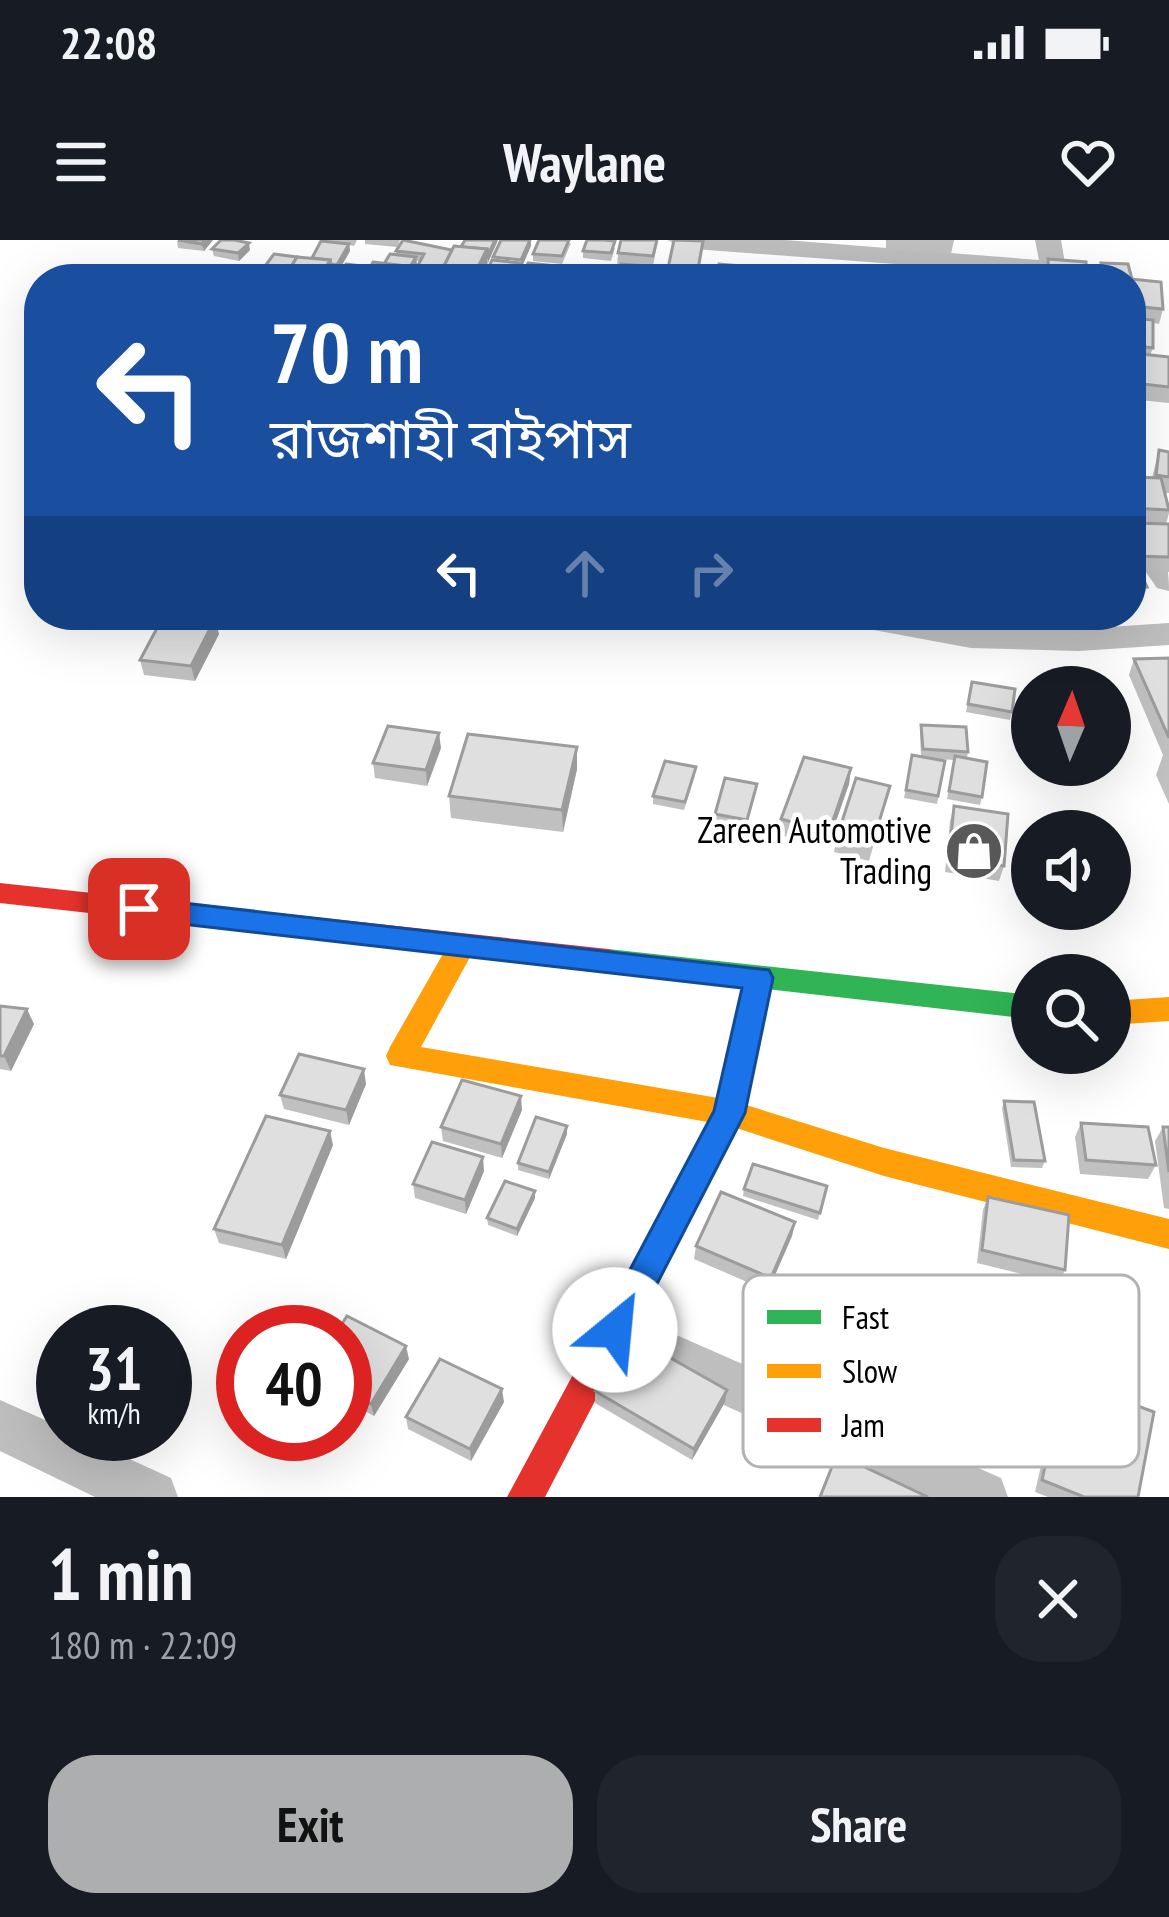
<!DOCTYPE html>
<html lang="en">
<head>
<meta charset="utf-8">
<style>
  body { margin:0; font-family:"PT Sans Narrow","Noto Sans Bengali",sans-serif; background:#20242c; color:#f1f3f6; height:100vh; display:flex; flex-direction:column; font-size:45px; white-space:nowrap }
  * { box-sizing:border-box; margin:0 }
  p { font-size:39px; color:#9ea1a6 }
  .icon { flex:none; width:66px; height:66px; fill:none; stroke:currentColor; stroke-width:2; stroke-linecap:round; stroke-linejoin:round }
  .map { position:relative; height:1257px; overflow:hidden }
  .sheet { display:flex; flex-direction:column; background:#171b24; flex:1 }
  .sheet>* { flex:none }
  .top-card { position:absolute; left:24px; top:24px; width:1122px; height:366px; border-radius:48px; box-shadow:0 12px 48px #0002; background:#1a4fa0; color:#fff; overflow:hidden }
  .needle { width:78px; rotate:2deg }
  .fabs { position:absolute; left:1011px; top:426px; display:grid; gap:24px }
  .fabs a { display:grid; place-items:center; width:120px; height:120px; border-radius:50%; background:#171b24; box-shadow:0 12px 48px #0002; font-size:60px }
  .speed { position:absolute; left:36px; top:1065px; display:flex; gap:24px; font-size:60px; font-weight:700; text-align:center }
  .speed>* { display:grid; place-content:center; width:156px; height:156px; border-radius:50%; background:#171b24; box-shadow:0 12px 48px #0002; line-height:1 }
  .speed small { font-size:30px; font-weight:400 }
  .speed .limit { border:18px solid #d22; background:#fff; color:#111 }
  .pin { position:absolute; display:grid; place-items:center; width:102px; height:102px; color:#fff; margin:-51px; border-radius:24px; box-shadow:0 6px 18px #0006 }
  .me { position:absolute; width:132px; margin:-66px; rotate:28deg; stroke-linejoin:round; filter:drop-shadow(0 0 9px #0008) }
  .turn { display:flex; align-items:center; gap:42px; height:252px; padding:0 48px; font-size:54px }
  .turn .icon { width:156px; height:156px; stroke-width:2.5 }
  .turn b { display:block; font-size:84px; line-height:102px }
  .lanes { display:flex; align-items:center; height:114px; padding:0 48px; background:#0003; justify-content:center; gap:60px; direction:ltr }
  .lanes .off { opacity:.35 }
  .round { display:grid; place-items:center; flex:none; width:126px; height:126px; border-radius:48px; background:#20242c }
  .headline { display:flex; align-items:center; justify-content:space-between; height:204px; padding:0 48px }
  h1 { font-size:72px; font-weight:700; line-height:90px }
  .cta { display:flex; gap:24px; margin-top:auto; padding:24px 48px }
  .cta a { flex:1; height:138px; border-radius:48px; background:#adaeaf; color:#111; font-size:48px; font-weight:700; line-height:138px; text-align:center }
  .cta a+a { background:#20242c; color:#f1f3f6 }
  .status { display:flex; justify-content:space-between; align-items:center; height:84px; padding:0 60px; background:#171b24; direction:ltr }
  .status svg { height:33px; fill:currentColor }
  header { display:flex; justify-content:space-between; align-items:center; height:156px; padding:0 48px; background:#171b24; font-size:54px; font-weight:700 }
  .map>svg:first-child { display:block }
</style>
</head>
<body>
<div class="status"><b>22:08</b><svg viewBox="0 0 49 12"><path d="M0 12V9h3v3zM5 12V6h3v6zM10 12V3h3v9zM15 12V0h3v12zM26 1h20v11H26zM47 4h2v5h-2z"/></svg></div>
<header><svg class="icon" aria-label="menu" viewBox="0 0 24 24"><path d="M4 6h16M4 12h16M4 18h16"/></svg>Waylane<svg class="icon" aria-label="heart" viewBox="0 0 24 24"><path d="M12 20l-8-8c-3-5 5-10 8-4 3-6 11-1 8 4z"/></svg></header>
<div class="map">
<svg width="1169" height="1257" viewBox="0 0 1169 1257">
  <rect width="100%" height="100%" fill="#fff"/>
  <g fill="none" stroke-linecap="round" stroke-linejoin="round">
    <!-- street -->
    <g fill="#bebebe" fill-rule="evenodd">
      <path d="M668 0H785L1039 20 1035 0H1061L1066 29 1053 37 981 33 985 39H959L948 28 681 8Z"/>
      <path d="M1131 278C1163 286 1169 324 1169 351L1157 348 1131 311Z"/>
      <path d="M835 375H912L971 386 1079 389 1169 383V405L1079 411 971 408 852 386Z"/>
      <path d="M615 1068 1001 1238 1008 1257H923L598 1107 591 1091 598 1075Z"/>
      <path d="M0 1160 63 1188V1194H75L171 1238 178 1257H95L0 1211Z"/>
    </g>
    <!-- fast -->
    <path fill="#30b455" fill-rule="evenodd" d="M608 709 1032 755V779L608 731 598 728 594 720 598 712Z"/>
    <!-- slow -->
    <g fill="#ff9f0a" fill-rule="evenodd">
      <path d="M462 695 472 698 476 706 421 807 730 860 884 908 1169 979V1009L884 936 730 886 390 825 386 816 390 807 452 698Z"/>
      <path d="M1169 757V781L1110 785V761Z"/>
    </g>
    <!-- jam -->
    <g fill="#e5322d" fill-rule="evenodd">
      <path d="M0 643 608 709 618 712 622 720 618 728 608 731 0 663Z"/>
      <path d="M758 727 768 730 772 738 745 873 545 1257H507L715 871 744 738 748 730Z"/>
    </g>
  </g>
  <!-- wall -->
  <g fill="#c0c0c0">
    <path d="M213 0 204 11 178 8 177 1Z"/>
    <path d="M322 0H357L354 6 349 5 350 11 338 32H332L329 39 264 37 262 30 312 18Z"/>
    <path d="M365 0H400L397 7 365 4Z"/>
    <path d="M465 0H498L481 39 417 37 416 29 420 21H416L417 25 407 39H337L384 24 396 15V11L452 10 461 7Z"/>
    <path d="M658 0 652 31 647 30 645 39H617L620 28H617L618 13Z"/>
    <path d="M886 0H954L951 14 886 9Z"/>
    <path d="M703 1 698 39H667V33Z"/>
    <path d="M571 3 562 24 533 21V14Z"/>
    <path d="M615 8 611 21 583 18V11Z"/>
    <path d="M212 9 250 10 239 21 214 16Z"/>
    <path d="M1101 23 1128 24 1132 39 1161 42 1163 69 1159 84 1153 83V108L1150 115 1169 117V163L1131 159V39H1101L1099 30Z"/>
    <path d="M1159 210 1169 212V253H1165L1169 265V273L1166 284H1169V332H1141L1147 347 1142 362 1131 363V237L1152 238Z"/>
    <path d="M117 375H183L219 394 195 441 144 435 140 420 158 386 119 383Z"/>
    <path d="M932 375H974L972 383 933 381Z"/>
    <path d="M1031 375H1080L1076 386 1037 389Z"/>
    <path d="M1169 418V564L1156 535 1163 515 1129 435 1134 419Z"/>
    <path d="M970 450 1012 472 1010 480 966 472Z"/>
    <path d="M1110 467 1127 501 1124 509H1110Z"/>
    <path d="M921 485 968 512 967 518 982 557 980 565 947 559 954 520 927 518 945 521 937 564 904 558 912 515 921 517 920 493Z"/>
    <path d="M441 508 427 546 375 538 373 523Z"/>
    <path d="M851 528 849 544 827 607 779 595 781 579Z"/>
    <path d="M577 529 563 592 451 578 449 556Z"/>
    <path d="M695 535 684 570 653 564V556Z"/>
    <path d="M890 546 869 621 834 612 837 597Z"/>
    <path d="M756 552 746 588 714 581 715 574Z"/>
    <path d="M954 566 1004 626 999 641 945 632 950 581Z"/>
    <path d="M0 766 34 784 11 831 0 829Z"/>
    <path d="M366 844 349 885 284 869 280 855Z"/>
    <path d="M1004 861 1045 921 1042 928 1011 927 1002 868Z"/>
    <path d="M522 870 502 918 443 901 441 887Z"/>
    <path d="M1081 883 1156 925 1148 939 1080 934 1075 897Z"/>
    <path d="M1163 887H1169V969L1164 968 1155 901Z"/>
    <path d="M567 894 549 939 518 930V923Z"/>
    <path d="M333 905 286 1019 219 1003 214 989Z"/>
    <path d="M484 931 466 974 415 958 413 944Z"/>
    <path d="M827 946 818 980 743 956 744 949Z"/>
    <path d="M988 957 1065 1030 1059 1043 977 1023 983 970Z"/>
    <path d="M535 958 517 996 488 985 487 978Z"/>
    <path d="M795 982 792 996 768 1051 694 1019 696 1006Z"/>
    <path d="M966 1046 1064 1123 1057 1136 953 1105 961 1059Z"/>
    <path d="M860 1051 914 1178 909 1190 825 1157Z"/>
    <path d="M345 1092 409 1119 374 1176 345 1160Z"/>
    <path d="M1065 1139 1138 1257H1048L1035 1252 1058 1151Z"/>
    <path d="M595 1151 725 1162 692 1220 595 1163Z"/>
    <path d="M504 1162 471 1221 408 1189 406 1177Z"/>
  </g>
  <!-- shaded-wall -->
  <g fill="#9c9c9c">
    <path d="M205 0H213L204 11 202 4Z"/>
    <path d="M495 0H498L488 22V15Z"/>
    <path d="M531 0V6L522 27 521 20Z"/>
    <path d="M249 3 250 10 239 21 238 13Z"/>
    <path d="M349 4 350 11 338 32 337 25Z"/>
    <path d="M487 9V24L481 39H477L476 31Z"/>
    <path d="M416 17 417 25 409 38 408 30Z"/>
    <path d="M330 20 332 34 329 39H319Z"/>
    <path d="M215 379 219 394 195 441 191 426Z"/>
    <path d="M439 493 441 508 427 546 426 530Z"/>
    <path d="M577 507V529L563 592 562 570Z"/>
    <path d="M851 528 849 544 827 607 829 592Z"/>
    <path d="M27 769 34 784 11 831 4 816Z"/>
    <path d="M364 829 366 844 349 885 346 870Z"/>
    <path d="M521 856 522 870 502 918 501 904Z"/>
    <path d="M567 886V894L549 939V932Z"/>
    <path d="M330 891 333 905 286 1019 282 1005Z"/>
    <path d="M483 917 484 931 466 974 465 960Z"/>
    <path d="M535 951V958L517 996V989Z"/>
    <path d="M795 982 792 996 768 1051 771 1038Z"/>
    <path d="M406 1106 409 1119 374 1176 371 1164Z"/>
    <path d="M502 1149 504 1162 471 1221 470 1209Z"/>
    <path d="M727 1150 725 1162 692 1220 694 1209Z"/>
  </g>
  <!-- building -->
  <g fill="#dfdfdf" stroke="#9c9c9c" stroke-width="3">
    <path d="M178 0H205L202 4Z"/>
    <path d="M221 0H234L249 3 238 13 212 9Z"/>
    <path d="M403 0 452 10 443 28 444 32 416 29 424 14 396 11Z"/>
    <path d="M465 0H495L488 15 487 9 461 7Z"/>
    <path d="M501 0H530L521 20 493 17Z"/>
    <path d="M539 0H569L562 16 533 14Z"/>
    <path d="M587 0H604L615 1 611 13 583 11Z"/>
    <path d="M621 0H657L653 16 618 13Z"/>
    <path d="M674 0 703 1 697 35 667 33Z"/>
    <path d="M321 1 349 4 337 25 331 24 330 20 312 18Z"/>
    <path d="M454 6 487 9 476 31 443 28Z"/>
    <path d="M274 14 297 17 287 33 262 30Z"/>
    <path d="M390 14 416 17 408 30H406V26L384 24Z"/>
    <path d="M297 17 330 20 319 39H284Z"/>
    <path d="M1048 19 1086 22 1087 39 1049 38Z"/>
    <path d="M492 20 521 23 514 39H483Z"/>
    <path d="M373 22 406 26 399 39H364Z"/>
    <path d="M528 23 557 26 552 39H521Z"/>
    <path d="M1101 23 1128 24 1132 39 1104 37Z"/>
    <path d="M346 24 370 27 362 39 337 38Z"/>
    <path d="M621 24 647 26 644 39H617Z"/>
    <path d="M719 24 764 28 761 39H715Z"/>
    <path d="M1131 39 1161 42 1163 69 1131 66Z"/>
    <path d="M1131 78 1153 80V108L1131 105Z"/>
    <path d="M1132 113 1169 117V147L1134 143Z"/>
    <path d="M1159 210 1169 212V237L1156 235Z"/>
    <path d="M1131 237 1161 238 1169 270 1131 268Z"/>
    <path d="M1131 283 1169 284V317L1132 316Z"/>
    <path d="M1131 322H1136L1147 347H1131Z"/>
    <path d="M164 375 215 379 191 426 140 420Z"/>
    <path d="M1169 418V498L1134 419Z"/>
    <path d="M972 442 1015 449 1012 472 968 464Z"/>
    <path d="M1110 467H1116L1127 501H1110Z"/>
    <path d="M921 485 966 487 968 512 923 509Z"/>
    <path d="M388 486 439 493 426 530 373 523Z"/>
    <path d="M468 494 577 507 562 570 449 556Z"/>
    <path d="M912 515 945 521 938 556 906 550Z"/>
    <path d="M955 516 987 522 982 557 949 551Z"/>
    <path d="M804 517 851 528 829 592 781 579Z"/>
    <path d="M665 521 696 527 685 562 653 556Z"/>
    <path d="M725 538 757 544 747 580 715 574Z"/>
    <path d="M856 538 890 546 872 605 837 597Z"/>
    <path d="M954 566 1008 574 1004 626 949 617Z"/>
    <path d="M0 766 27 769 4 816H0Z"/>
    <path d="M299 814 364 829 346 870 280 855Z"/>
    <path d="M462 840 521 856 501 904 441 887Z"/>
    <path d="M1004 861 1034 862 1045 921 1014 920Z"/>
    <path d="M266 876 330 891 282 1005 214 989Z"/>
    <path d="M536 877 567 886 549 932 518 923Z"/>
    <path d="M1081 883 1148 887 1156 925 1086 920Z"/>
    <path d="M1163 887H1169V932Z"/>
    <path d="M432 902 483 917 465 960 413 944Z"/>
    <path d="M753 924 827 946 820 973 744 949Z"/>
    <path d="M505 941 535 951 517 989 487 978Z"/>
    <path d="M721 952 795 982 771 1038 696 1006Z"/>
    <path d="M988 957 1069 975 1065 1030 982 1010Z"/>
    <path d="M347 1076 406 1106 371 1164 345 1150V1092H337Z"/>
    <path d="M630 1095 727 1150 694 1209 595 1151Z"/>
    <path d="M440 1119 502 1149 470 1209 406 1177Z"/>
    <path d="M1065 1139 1154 1172 1138 1257H1084L1042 1240Z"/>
    <path d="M837 1214 928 1257H820Z"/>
  </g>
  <!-- route -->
  <path fill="#1a73e8" stroke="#114b97" stroke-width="3" d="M139 658 769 730 773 738 745 873 627 1102 615 1107 603 1102 598 1090 714 871 742 748 139 679 125 669Z"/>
  <!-- icons -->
  <defs>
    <g id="shop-disc" transform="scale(3)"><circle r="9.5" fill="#595959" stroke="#fff"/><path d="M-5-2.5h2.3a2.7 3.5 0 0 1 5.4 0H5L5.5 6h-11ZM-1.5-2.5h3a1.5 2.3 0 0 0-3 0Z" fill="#fff"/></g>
  </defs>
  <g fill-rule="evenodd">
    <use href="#shop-disc" x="974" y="611"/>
  </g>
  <g text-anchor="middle" stroke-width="9" stroke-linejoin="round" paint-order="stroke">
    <!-- poi labels -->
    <g font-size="36" fill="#000" stroke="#fff" text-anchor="end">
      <text x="932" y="603">Zareen Automotive<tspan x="932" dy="41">Trading</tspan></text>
    </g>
  </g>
  <!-- legend -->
  <rect x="743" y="1035" width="396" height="192" rx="18" fill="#fff" stroke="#b2b2b2" stroke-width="3"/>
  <rect x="767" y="1070" width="54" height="14" fill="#30b455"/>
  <rect x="767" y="1124" width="54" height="14" fill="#ff9f0a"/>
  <rect x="767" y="1178" width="54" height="14" fill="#e5322d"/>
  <g font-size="33" fill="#000">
    <text x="842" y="1089">Fast</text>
    <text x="842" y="1143">Slow</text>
    <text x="842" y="1197">Jam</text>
  </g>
</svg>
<div class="fabs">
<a><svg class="needle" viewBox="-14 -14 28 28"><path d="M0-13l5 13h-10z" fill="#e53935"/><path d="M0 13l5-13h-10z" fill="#9ea1a6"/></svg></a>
<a><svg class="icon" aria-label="sound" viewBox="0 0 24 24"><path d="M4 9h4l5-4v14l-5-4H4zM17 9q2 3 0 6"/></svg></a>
<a><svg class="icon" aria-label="search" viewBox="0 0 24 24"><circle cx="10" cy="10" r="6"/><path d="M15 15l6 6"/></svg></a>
</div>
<div class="speed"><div>31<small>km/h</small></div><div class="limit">40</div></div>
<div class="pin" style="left:139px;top:669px;background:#d93025"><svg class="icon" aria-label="arrive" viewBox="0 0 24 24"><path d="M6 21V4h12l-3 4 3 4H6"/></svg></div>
<svg class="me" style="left:615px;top:1090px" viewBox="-20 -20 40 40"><circle r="19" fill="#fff"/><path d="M0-13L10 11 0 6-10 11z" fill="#1a73e8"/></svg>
<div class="top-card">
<div class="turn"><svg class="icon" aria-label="left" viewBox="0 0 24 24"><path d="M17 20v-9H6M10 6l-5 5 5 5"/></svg><div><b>70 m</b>রাজশাহী বাইপাস</div></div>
<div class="lanes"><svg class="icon" aria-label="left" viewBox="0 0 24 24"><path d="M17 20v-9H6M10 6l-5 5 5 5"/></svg><svg class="icon off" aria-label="ahead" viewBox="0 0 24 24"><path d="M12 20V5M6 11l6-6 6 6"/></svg><svg class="icon off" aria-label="right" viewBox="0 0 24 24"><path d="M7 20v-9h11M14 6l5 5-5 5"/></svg></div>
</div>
</div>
<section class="sheet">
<div class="headline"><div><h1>1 min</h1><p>180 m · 22:09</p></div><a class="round"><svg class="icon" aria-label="close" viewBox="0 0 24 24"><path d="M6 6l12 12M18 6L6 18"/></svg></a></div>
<div class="cta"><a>Exit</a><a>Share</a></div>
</section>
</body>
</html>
